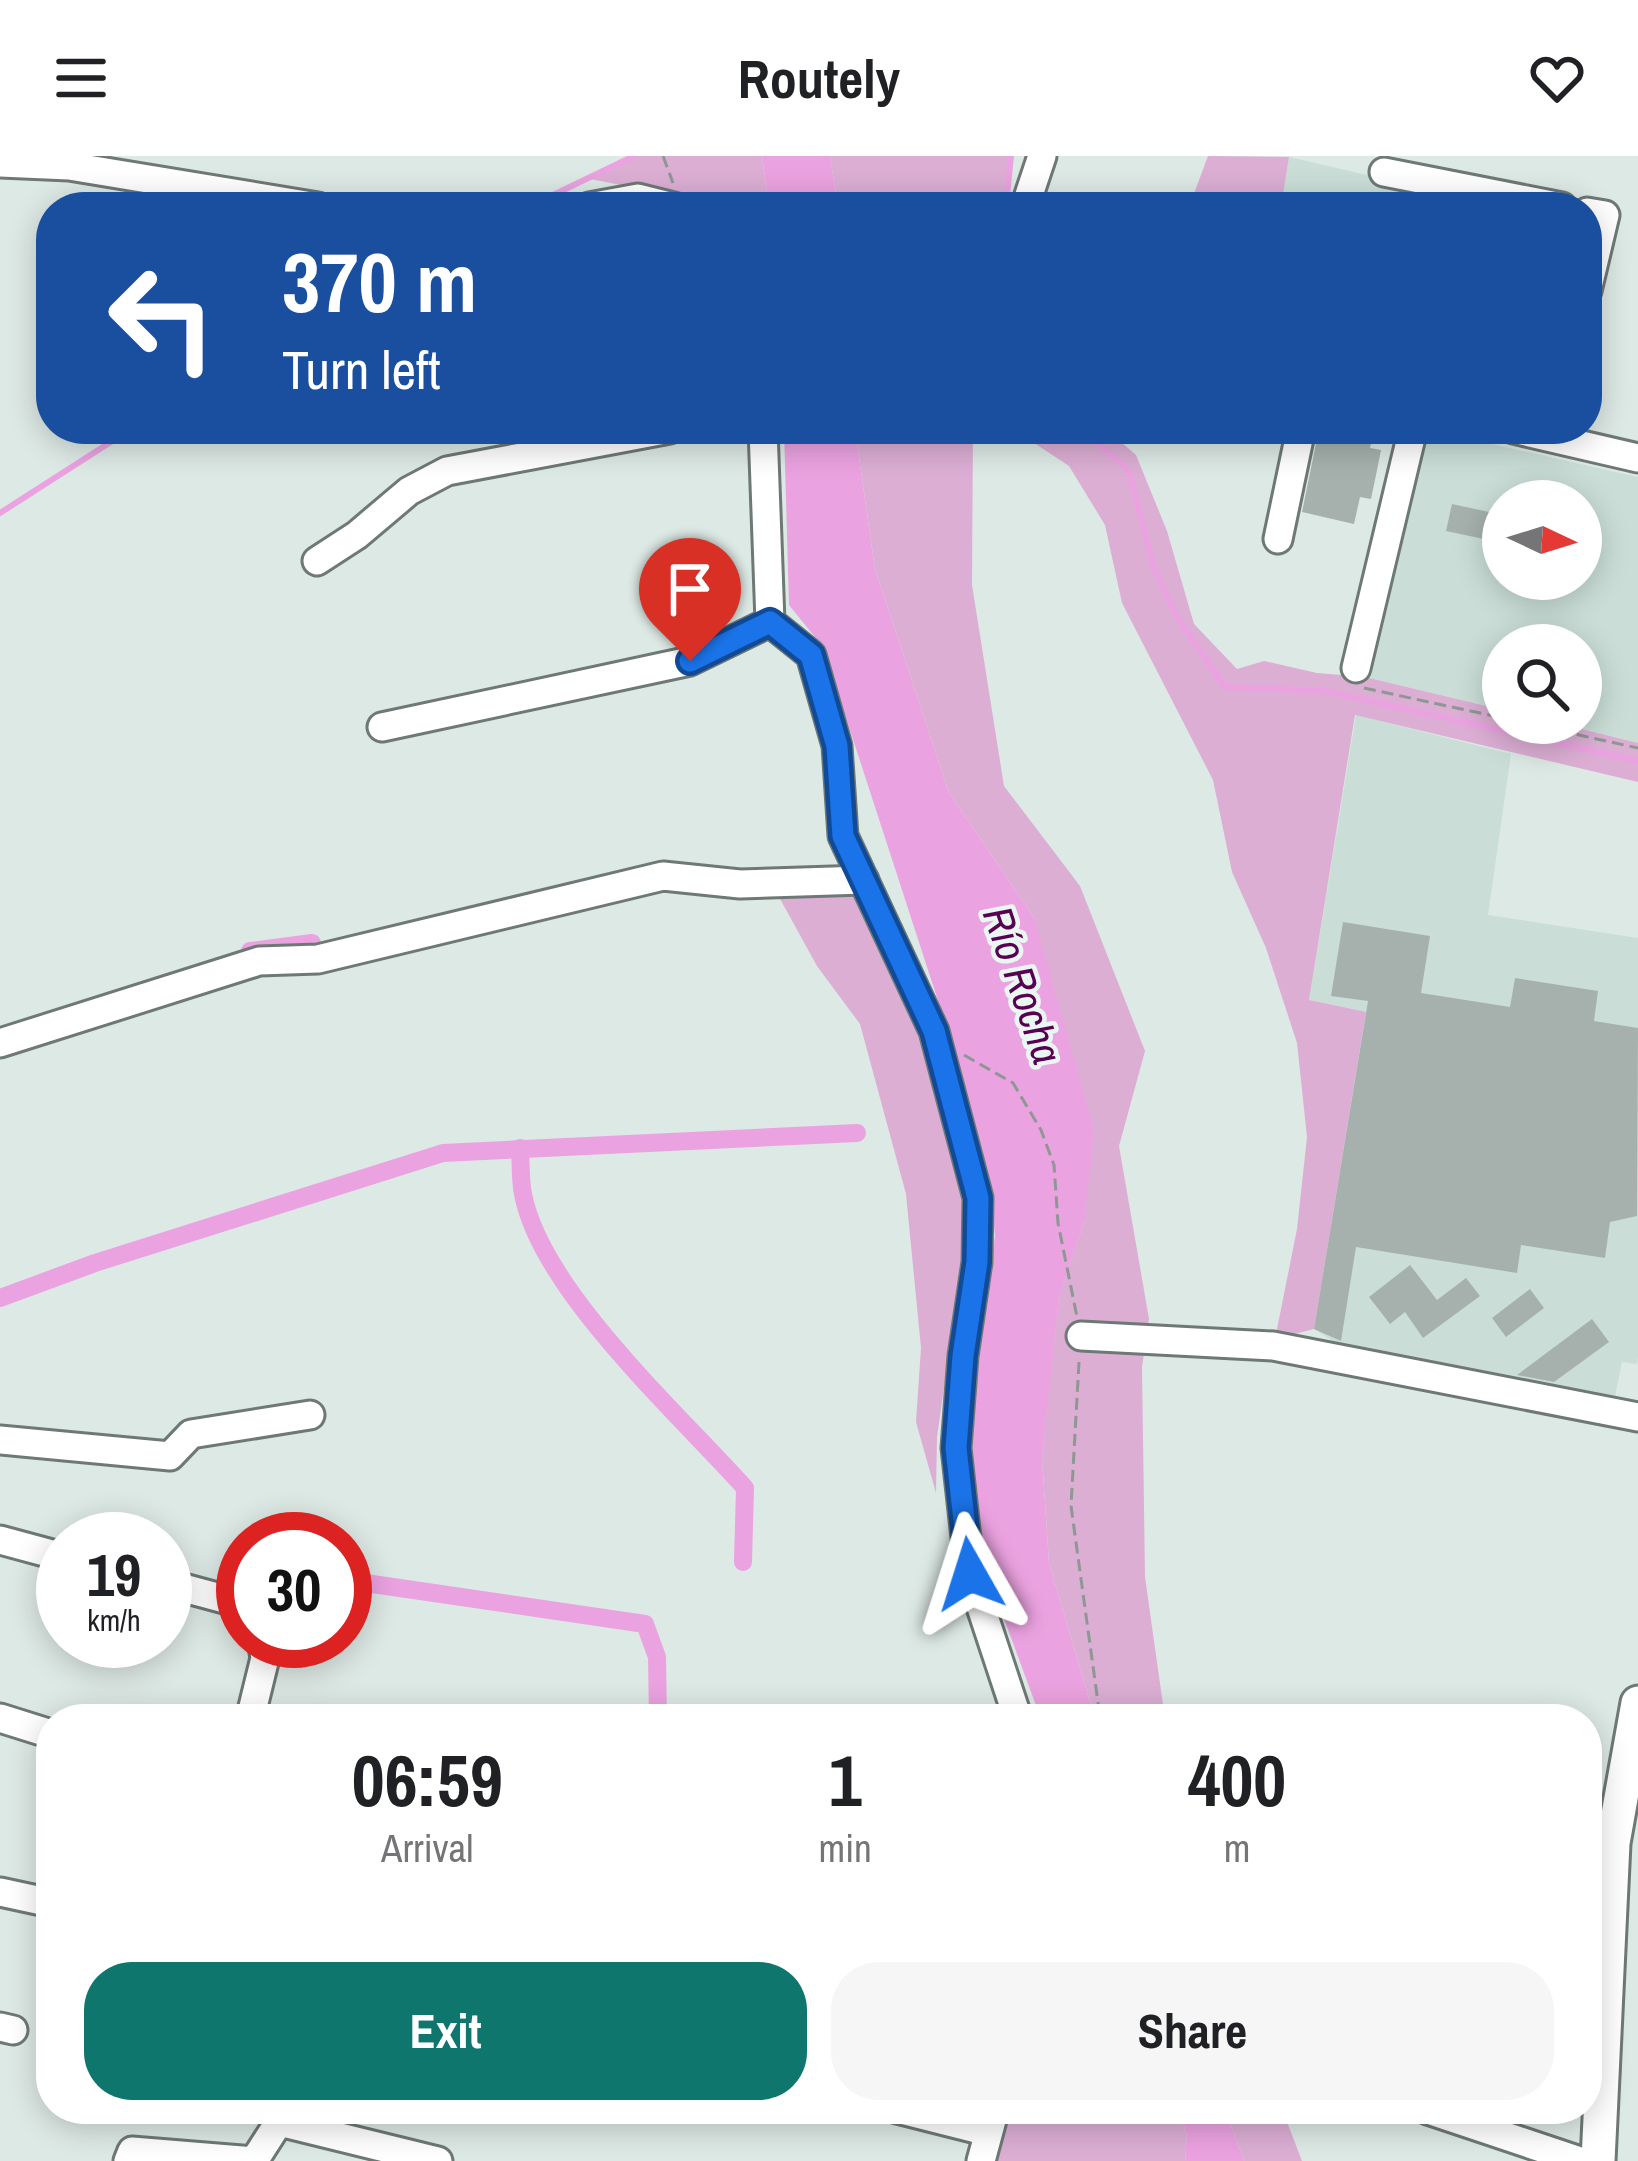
<!DOCTYPE html>
<html lang="en">
<head>
<meta charset="utf-8">
<style>
  body { margin:0; font-family:"Archivo Narrow",sans-serif; background:#f6f6f6; color:#202124; height:100vh; display:flex; flex-direction:column; font-size:45px; white-space:nowrap }
  * { box-sizing:border-box; margin:0 }
  p { font-size:39px; color:#757577 }
  .icon { flex:none; width:66px; height:66px; fill:none; stroke:currentColor; stroke-width:2; stroke-linecap:round; stroke-linejoin:round }
  .map { position:relative; flex:1; overflow:hidden }
  .side { position:absolute; left:36px; top:1548px; width:1566px; height:420px; display:flex; flex-direction:column; background:#fff; border-radius:48px; box-shadow:0 6px 30px #0003 }
  .side>* { flex:none }
  .guide { position:absolute; left:36px; top:36px; width:1566px; height:252px; border-radius:48px; box-shadow:0 6px 30px #0003; background:#1a4fa0; color:#fff; overflow:hidden }
  .needle { width:78px; rotate:94deg }
  .buttons { position:absolute; left:1482px; top:324px; display:grid; gap:24px }
  .buttons a { display:grid; place-items:center; width:120px; height:120px; border-radius:50%; background:#fff; box-shadow:0 6px 30px #0003; font-size:60px }
  .speed { position:absolute; left:36px; top:1356px; display:flex; gap:24px; font-size:60px; font-weight:700; text-align:center }
  .speed>* { display:grid; place-content:center; width:156px; height:156px; border-radius:50%; background:#fff; box-shadow:0 6px 30px #0003; line-height:1 }
  .speed small { font-size:30px; font-weight:400 }
  .speed .limit { border:18px solid #d22; background:#fff; color:#111 }
  .pin { position:absolute; display:grid; place-items:center; width:102px; height:102px; color:#fff; margin:-123px -51px; border-radius:50% 50% 50% 0; rotate:-45deg; box-shadow:0 0 12px #0007 }
  .pin .icon { rotate:45deg }
  .me { position:absolute; width:132px; margin:-66px; rotate:354deg; stroke-linejoin:round; filter:drop-shadow(0 0 9px #0008) }
  .turn { display:flex; align-items:center; gap:42px; height:252px; padding:0 48px; font-size:54px }
  .turn .icon { width:156px; height:156px; stroke-width:2.5 }
  .turn b { display:block; font-size:84px; line-height:102px }
  .eta { display:flex; justify-content:space-evenly; align-items:center; height:204px; text-align:center }
  .eta b { font-size:72px; font-weight:800; line-height:84px }
  .cta { display:flex; gap:24px; margin-top:auto; padding:24px 48px }
  .cta a { flex:1; height:138px; border-radius:48px; background:#0f766e; color:#fff; font-size:48px; font-weight:800; line-height:138px; text-align:center }
  .cta a+a { background:#f6f6f6; color:#202124 }
  header { display:flex; justify-content:space-between; align-items:center; height:156px; padding:0 48px; background:#fff; font-size:54px; font-weight:800 }
  .map>svg:first-child { display:block }
</style>
</head>
<body>
<header><svg class="icon" aria-label="menu" viewBox="0 0 24 24"><path d="M4 6h16M4 12h16M4 18h16"/></svg>Routely<svg class="icon" aria-label="heart" viewBox="0 0 24 24"><path d="M12 20l-8-8c-3-5 5-10 8-4 3-6 11-1 8 4z"/></svg></header>
<div class="map">
<svg width="1638" height="2005" viewBox="0 0 1638 2005">
  <rect width="100%" height="100%" fill="#dde9e5"/>
  <!-- built -->
  <g fill="#caded7" fill-rule="evenodd">
    <path d="M1289 1 1467 42 1465 51H1281Z"/>
    <path d="M1434 275 1638 321V587L1557 567H1581V489H1503V554L1365 521 1422 286ZM1503 345H1581V423H1503Z"/>
    <path d="M1356 559 1511 598 1488 759 1638 782V1201L1637 1208 1622 1206 1614 1246 1340 1190 1314 1173 1366 857 1309 844Z"/>
  </g>
  <!-- green -->
  <g fill="#dcaed4">
    <path d="M634 0H762L769 51H708L694 43 590 23Z"/>
    <path d="M830 0H1011L1007 40 1000 51H838Z"/>
    <path d="M1208 0 1289 1 1281 51H1189Z"/>
    <path d="M855 273H973L972 429 1004 630 1080 730 1145 895 1119 990 1149 1163 1142 1211 1145 1421 1165 1563H1095L1049 1407 1042 1302 1048 1240 1059 1140 1084 1066 1035 763 949 637 875 413Z"/>
    <path d="M1013 273H1106L1136 299 1167 375 1194 468 1237 513 1264 505 1317 517 1365 521 1503 554V567H1557L1638 587V626L1355 559 1309 844 1366 856 1314 1173 1275 1183 1297 1073 1307 981 1297 887 1266 792 1232 716 1213 624 1122 447 1105 369 1069 310Z"/>
    <path d="M854 730 895 817 929 909 969 1058 937 1281 936 1337 916 1266 921 1192 906 1038 860 868 817 810 779 741 762 733Z"/>
    <path d="M1013 1953H1179L1187 1980 1185 2005H996Z"/>
    <path d="M1225 1953H1282L1302 2005H1244Z"/>
  </g>
  <!-- water -->
  <g fill="#eba2e0">
    <path d="M762 0H830L838 51H769Z"/>
    <path d="M784 273H855L875 413 949 637 1035 763 1094 975 1084 1066 1059 1141 1042 1302 1049 1407 1095 1563H1041L982 1403 970 1302 974 1227 995 1080 990 1028 942 857 823 491 789 449Z"/>
    <path d="M1179 1953H1225L1244 2005H1185L1187 1980Z"/>
  </g>
  <g fill="none" stroke-linecap="round" stroke-linejoin="round">
    <!-- stream -->
    <g stroke="#eba2e0" stroke-width="6">
      <path d="M528 51 634 0"/>
      <path d="M1000 51 1007 40 1011 0"/>
      <path d="M1082 273 1129 315 1154 413 1178 463 1225 531 1326 535 1638 605"/>
      <path d="M0 357 131 273"/>
    </g>
    <!-- canal -->
    <g stroke="#eba2e0" stroke-width="18">
      <path d="M250 795 312 787"/>
      <path d="M520 992C521 1007 520 1024 523 1038 541 1134 679 1258 745 1332L743 1406"/>
      <path d="M0 1142 95 1107 443 997 857 977"/>
      <path d="M345 1424 645 1468 657 1501 658 1563"/>
    </g>
  </g>
  <!-- building -->
  <g fill="#a6b1ad">
    <path d="M1319 273H1374L1370 292 1381 294 1375 324 1371 343 1360 341 1354 368 1302 356Z"/>
    <path d="M1452 348 1503 359V387L1446 375Z"/>
    <path d="M1343 766 1430 780 1421 837 1510 851 1515 822 1598 835 1594 865 1638 872 1637 1060 1610 1066 1605 1102 1521 1089 1517 1117 1356 1091 1341 1185 1314 1173 1368 845 1331 840Z"/>
    <path d="M1410 1109 1437 1144 1466 1122 1480 1140 1423 1182 1405 1156 1390 1168 1369 1141Z"/>
    <path d="M1530 1133 1544 1152 1506 1181 1492 1162Z"/>
    <path d="M1592 1163 1609 1186 1554 1226 1517 1219Z"/>
  </g>
  <g fill="none" stroke-linecap="round" stroke-linejoin="round">
    <!-- minor casing -->
    <g stroke="#6e7875" stroke-width="33">
      <g id="minor">
        <path d="M0 7 69 10 318 51"/>
        <path d="M1384 16 1562 51"/>
        <path d="M589 51 638 42 674 51"/>
        <path d="M1025 51 1042 0"/>
        <path d="M1587 56 1605 59 1587 135"/>
        <path d="M763 273 770 466 811 499 837 590 843 680 934 875 978 1042 977 1106 963 1200 956 1292 970 1418 1018 1563"/>
        <path d="M1513 273 1638 302"/>
        <path d="M1278 383 1301 273"/>
        <path d="M317 405 357 379 409 335 447 315 670 273"/>
        <path d="M1356 512 1413 273"/>
        <path d="M382 571 690 505 770 466"/>
        <path d="M0 887 259 805 318 803 663 720 740 728 864 724"/>
        <path d="M1081 1180 1273 1190 1638 1261"/>
        <path d="M0 1284 170 1300 191 1278 310 1259"/>
        <path d="M0 1384 63 1401"/>
        <path d="M165 1427 243 1448"/>
        <path d="M0 1562 51 1578"/>
        <path d="M250 1563 265 1502 262 1485"/>
        <path d="M0 1736 51 1747"/>
        <path d="M0 1871 13 1874"/>
        <path d="M897 1953 988 1976"/>
        <path d="M1428 1954 1580 2005"/>
        <path d="M128 2005 132 1995 254 2005 279 1966 438 2005"/>
        <path d="M981 2005 995 1953"/>
      </g>
    </g>
    <!-- major casing -->
    <g stroke="#6e7875" stroke-width="39">
      <path id="major" d="M1598 2005 1613 1687 1638 1547"/>
    </g>
    <!-- path -->
    <g stroke="#8f9794" stroke-width="3" stroke-dasharray="12 6" stroke-linecap="butt">
      <path d="M663 0 673 27"/>
      <path d="M1364 532 1503 562"/>
      <path d="M1524 567 1638 592"/>
      <path d="M964 899 1013 927 1041 974 1054 1009 1058 1067 1077 1161"/>
      <path d="M1079 1206 1071 1350 1099 1554 1096 1563"/>
    </g>
    <!-- minor -->
    <use href="#minor" stroke="#fff" stroke-width="27"/>
    <!-- major -->
    <use href="#major" stroke="#fff" stroke-width="33"/>
  </g>
  <g fill="none" stroke-linecap="round" stroke-linejoin="round">
    <!-- route casing -->
    <g stroke="#114b97" stroke-width="30">
      <path id="route" d="M690 505 770 466 811 499 837 590 843 680 934 875 978 1042 977 1106 963 1200 956 1292 970 1418"/>
    </g>
    <!-- route -->
    <use href="#route" stroke="#1a73e8" stroke-width="21"/>
  </g>
  <g text-anchor="middle" stroke-width="9" stroke-linejoin="round" paint-order="stroke">
    <!-- water labels -->
    <g font-size="42" font-style="italic" fill="#580051" stroke="#eaf6f2">
      <text transform="translate(1023 829) rotate(71)" y="15">Río Rocha</text>
    </g>
  </g>
</svg>
<div class="buttons">
<a><svg class="needle" viewBox="-14 -14 28 28"><path d="M0-13l5 13h-10z" fill="#e53935"/><path d="M0 13l5-13h-10z" fill="#757577"/></svg></a>
<a><svg class="icon" aria-label="search" viewBox="0 0 24 24"><circle cx="10" cy="10" r="6"/><path d="M15 15l6 6"/></svg></a>
</div>
<div class="speed"><div>19<small>km/h</small></div><div class="limit">30</div></div>
<div class="pin" style="left:690px;top:505px;background:#d93025"><svg class="icon" aria-label="arrive" viewBox="0 0 24 24"><path d="M6 21V4h12l-3 4 3 4H6"/></svg></div>
<svg class="me" style="left:970px;top:1418px" viewBox="-20 -20 40 40"><path d="M0-17L14 15 0 8-14 15z" fill="#1a73e8" stroke="#fff" stroke-width="4"/></svg>
<div class="guide">
<div class="turn"><svg class="icon" aria-label="left" viewBox="0 0 24 24"><path d="M17 20v-9H6M10 6l-5 5 5 5"/></svg><div><b>370 m</b>Turn left</div></div>
</div>
<section class="side">
<div class="eta">
<div><b>06:59</b><p>Arrival</p></div>
<div><b>1</b><p>min</p></div>
<div><b>400</b><p>m</p></div>
</div>
<div class="cta"><a>Exit</a><a>Share</a></div>
</section>
</div>
</body>
</html>
